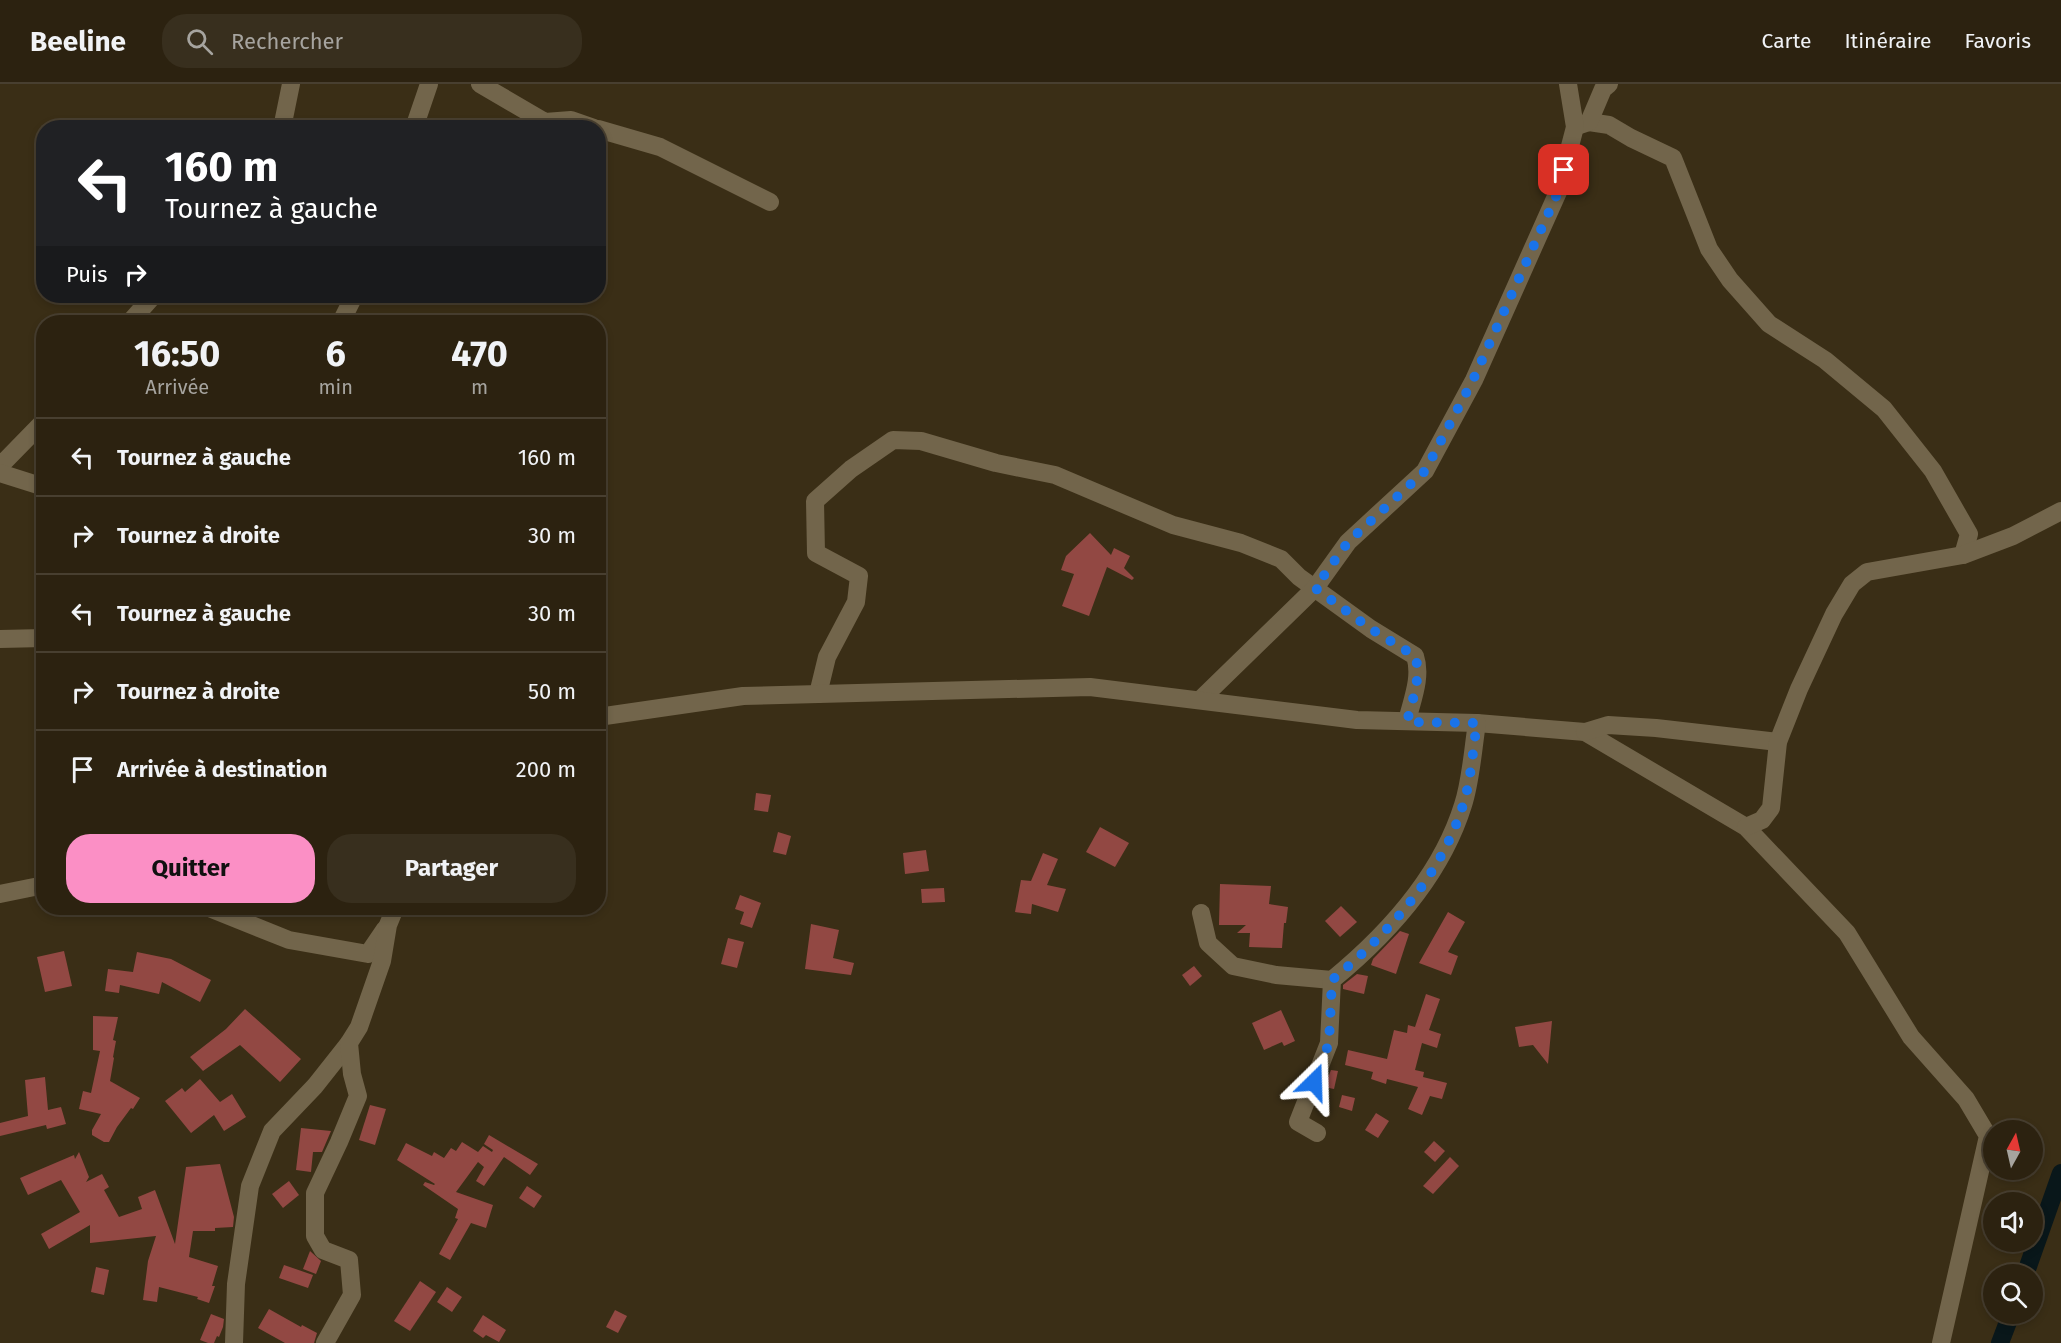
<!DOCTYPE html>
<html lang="fr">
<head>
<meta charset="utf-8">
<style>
  body { margin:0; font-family:"Fira Sans",sans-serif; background:#382f1e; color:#f1f3f6; height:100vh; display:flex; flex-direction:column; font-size:22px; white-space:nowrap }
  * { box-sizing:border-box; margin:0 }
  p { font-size:20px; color:#a6a49f }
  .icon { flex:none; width:33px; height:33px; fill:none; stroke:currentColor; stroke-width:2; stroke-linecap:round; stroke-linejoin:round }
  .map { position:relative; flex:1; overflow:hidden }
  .sheet { position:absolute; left:36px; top:231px; width:570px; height:600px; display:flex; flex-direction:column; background:#2c2210; border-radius:24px; box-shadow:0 3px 9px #0003,0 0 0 2px #483f30 }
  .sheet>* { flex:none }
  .guide { position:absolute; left:36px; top:36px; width:570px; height:183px; border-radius:24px; box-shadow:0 3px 9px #0003,0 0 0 2px #483f30; background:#202124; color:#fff; overflow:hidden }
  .needle { width:39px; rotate:8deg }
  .buttons { position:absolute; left:1983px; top:1036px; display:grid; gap:12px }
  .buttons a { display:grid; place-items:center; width:60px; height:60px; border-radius:50%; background:#2c2210; box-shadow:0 3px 9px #0003,0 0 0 2px #483f30; font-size:30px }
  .pin { position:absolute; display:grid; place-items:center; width:51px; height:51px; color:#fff; margin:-26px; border-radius:12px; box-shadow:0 3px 9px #0006 }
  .me { position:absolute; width:66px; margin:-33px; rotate:22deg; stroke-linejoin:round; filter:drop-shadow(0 0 4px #0008) }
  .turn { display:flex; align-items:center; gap:21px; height:126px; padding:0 30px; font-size:27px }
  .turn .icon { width:78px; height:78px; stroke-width:2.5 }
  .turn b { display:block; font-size:42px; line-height:51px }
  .then { display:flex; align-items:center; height:57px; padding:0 30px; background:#0003; gap:12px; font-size:22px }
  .eta { display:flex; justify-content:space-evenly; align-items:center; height:102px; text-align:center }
  .eta b { font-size:36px; font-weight:700; line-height:42px }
  .primary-button { display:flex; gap:12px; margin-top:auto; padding:12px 30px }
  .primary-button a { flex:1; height:69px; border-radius:24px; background:#fb8fc5; color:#111; font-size:24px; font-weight:700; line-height:69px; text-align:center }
  .primary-button a+a { background:#382f1e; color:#f1f3f6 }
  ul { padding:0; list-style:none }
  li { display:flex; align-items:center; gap:18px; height:78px; padding:0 30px; border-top:2px solid #483f30 }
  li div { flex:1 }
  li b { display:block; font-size:22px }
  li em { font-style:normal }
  header { display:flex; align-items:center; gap:36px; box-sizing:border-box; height:84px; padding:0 30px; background:#2c2210; border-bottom:2px solid #483f30 }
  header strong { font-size:28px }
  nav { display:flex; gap:33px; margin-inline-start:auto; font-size:21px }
  .search { width:420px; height:54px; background:#382f1e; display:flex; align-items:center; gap:15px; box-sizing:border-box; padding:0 21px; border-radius:24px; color:#a6a49f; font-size:22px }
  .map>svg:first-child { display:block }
</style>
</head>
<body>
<header>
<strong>Beeline</strong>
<div class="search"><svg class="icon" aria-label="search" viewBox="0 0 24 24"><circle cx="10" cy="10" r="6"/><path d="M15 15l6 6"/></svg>Rechercher</div>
<nav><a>Carte</a><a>Itinéraire</a><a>Favoris</a></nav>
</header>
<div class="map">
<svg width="2061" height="1259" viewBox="0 0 2061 1259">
  <rect width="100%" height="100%" fill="#3a2e16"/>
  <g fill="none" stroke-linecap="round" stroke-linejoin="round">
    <!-- canal -->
    <g stroke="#09171a" stroke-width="18">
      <path d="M2025 1191 2061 1089"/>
      <path d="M2000 1259 2011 1230"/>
    </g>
  </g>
  <!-- building -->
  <g fill="#924843">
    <path d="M1090 449 1111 471 1114 464 1130 472 1124 484 1134 494 1132 496 1107 483 1089 532 1062 522 1074 490 1061 486 1066 472Z"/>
    <path d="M756 709 771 711 768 728 754 726Z"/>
    <path d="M1100 743 1129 759 1115 783 1086 768Z"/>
    <path d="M778 748 791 752 786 771 773 768Z"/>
    <path d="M926 766 929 787 905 790 903 769Z"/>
    <path d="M1043 769 1058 775 1047 801 1066 805 1058 828 1032 820 1031 830 1015 828 1021 796 1031 797Z"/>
    <path d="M1220 800 1271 802 1269 820 1288 823 1286 839H1284L1282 864 1249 863 1250 849H1237L1246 841H1219Z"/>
    <path d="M944 804 945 818 922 819 921 805Z"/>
    <path d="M740 811 761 819 752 844 740 840 744 828 735 825Z"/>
    <path d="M1341 822 1357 838 1340 853 1325 837Z"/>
    <path d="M1448 828 1465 838 1448 868 1458 872 1451 891 1419 879Z"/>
    <path d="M811 840 839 846 833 874 854 879 851 891 805 885Z"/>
    <path d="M1400 847 1409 850 1396 890 1371 881 1373 875Z"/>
    <path d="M728 854 744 858 737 884 721 880Z"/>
    <path d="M64 867 72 902 45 908 37 873Z"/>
    <path d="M137 868 171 875 211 896 200 918 162 898 159 910 120 901 119 909 105 907 108 885 133 888Z"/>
    <path d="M1194 882 1202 892 1190 902 1182 891Z"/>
    <path d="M1357 890 1368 892 1364 910 1343 905V901Z"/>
    <path d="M1426 910 1440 915 1429 946 1441 950 1437 964 1422 959 1415 986 1424 988 1423 993 1447 999 1442 1015 1430 1012 1422 1031 1408 1025 1418 1003 1387 995 1386 1000 1371 995 1373 988 1345 981 1348 966 1387 975 1394 946 1407 949 1408 941 1415 943Z"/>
    <path d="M245 925 301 975 280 998 240 961 203 987 190 973 226 945Z"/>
    <path d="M1281 926 1295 957 1284 962 1282 958 1264 966 1252 939Z"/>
    <path d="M93 932 118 933 113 956 116 957 113 973 114 974 110 997 140 1014 133 1025 131 1024 117 1043 109 1058H104L92 1051V1046L101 1030 79 1025 83 1007 91 1009 100 967 93 966Z"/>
    <path d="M1552 937 1548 980 1533 961 1519 963 1515 943Z"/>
    <path d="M1331 986 1338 987 1334 1005 1324 1003Z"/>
    <path d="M45 993 48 1026 61 1023 66 1040 47 1045 46 1041 0 1052V1039L28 1032 25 996Z"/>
    <path d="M200 995 220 1018 232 1010 246 1033 224 1047 214 1031 191 1049 165 1017 182 1004 185 1008Z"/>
    <path d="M1342 1011 1355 1014 1352 1027 1339 1023Z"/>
    <path d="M370 1021 386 1025 375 1061 359 1056Z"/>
    <path d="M1376 1029 1389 1037 1378 1054 1365 1046Z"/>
    <path d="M301 1044 331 1047 322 1068H313L311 1088 296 1086Z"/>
    <path d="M489 1051 538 1080 530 1091 504 1073 484 1102 476 1097 484 1083 478 1078 456 1108 493 1121 486 1144 471 1139 450 1176 439 1170 458 1135 455 1134 458 1125 423 1101 425 1098 434 1101 435 1100 397 1076 406 1059 432 1072 434 1068 444 1074 451 1064 456 1067 462 1058 478 1068 483 1062 492 1068 493 1066 484 1060Z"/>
    <path d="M1434 1057 1445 1067 1435 1078 1424 1068Z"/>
    <path d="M79 1068 89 1093 86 1098 102 1090 109 1103 104 1106 119 1133 142 1125 138 1113 155 1106 175 1160 186 1083 220 1080 234 1133 233 1143 215 1144V1147H193L189 1173 218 1182 212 1202H215L209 1219 197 1215 198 1213 159 1203 157 1218 143 1216 148 1177 156 1152 90 1159V1141L49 1165 41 1150 80 1128 61 1096 28 1111 20 1094 74 1071 75 1075Z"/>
    <path d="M1450 1073 1459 1082 1433 1110 1423 1102Z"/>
    <path d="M289 1097 299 1111 283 1124 272 1110Z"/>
    <path d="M527 1102 542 1112 534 1124 519 1114Z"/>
    <path d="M310 1167 321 1177 316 1190 303 1185Z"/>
    <path d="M284 1181 313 1191 308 1204 279 1194Z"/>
    <path d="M96 1183 109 1186 104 1211 91 1208Z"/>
    <path d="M420 1197 436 1208 410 1247 394 1237Z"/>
    <path d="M447 1203 462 1213 452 1228 437 1218Z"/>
    <path d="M269 1225 301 1243 302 1241 317 1249 314 1259H285L258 1244Z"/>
    <path d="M615 1226 627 1232 618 1249 606 1243Z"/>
    <path d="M211 1230 224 1235 223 1243 219 1253 217 1252 214 1259H208L200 1256Z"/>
    <path d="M483 1231 506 1246 499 1258 486 1251 483 1254 473 1247Z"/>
  </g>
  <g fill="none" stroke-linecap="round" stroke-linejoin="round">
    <!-- street -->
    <g stroke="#72654b" stroke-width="18">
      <path d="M480 0 545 38 571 36 594 44"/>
      <path d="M1589 38 1609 41 1631 54 1673 74 1709 165 1730 196 1769 240 1825 276 1884 325 1933 387 1969 450 1963 471"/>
      <path d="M1580 41 1589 38 1603 5 1609 0"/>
      <path d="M282 44 291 0"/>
      <path d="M414 44 429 0"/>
      <path d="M598 45 660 63 770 118"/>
      <path d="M130 238 153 212"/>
      <path d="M341 238 354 212"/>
      <path d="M0 382 44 337"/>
      <path d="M0 389 44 403"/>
      <path d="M0 555 44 554"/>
      <path d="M818 610 827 573 856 518 859 492 816 469 815 417 851 385 893 356 921 357 996 379 1055 391 1173 441 1241 459 1281 475 1299 493 1371 545 1415 572C1422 593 1412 616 1407 637"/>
      <path d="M1200 616 1315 504 1348 458 1425 387 1474 296 1558 108 1575 43 1568 0"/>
      <path d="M598 633 743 612 1090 603 1357 636 1477 639 1585 648 1746 743 1847 849 1911 953 1966 1015 1988 1052 1941 1259"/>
      <path d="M1585 648 1608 641 1656 644 1778 658"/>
      <path d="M1746 743 1762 736 1771 724 1778 658 1799 605 1834 530 1852 500 1867 488 1963 471 2013 452 2061 427"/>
      <path d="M0 810 44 801"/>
      <path d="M209 824 289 856 368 870 385 845"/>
      <path d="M1201 829 1208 859 1233 882 1276 891 1332 896"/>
      <path d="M1317 1049 1298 1038 1329 959 1332 896C1388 850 1441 792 1463 721 1471 697 1473 664 1477 639"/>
      <path d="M234 1259 236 1200 250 1102 272 1047 315 1002 349 959"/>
      <path d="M325 1259 352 1211 349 1176 323 1166 315 1152V1109L339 1058 358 1012 352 990 349 959 359 943 382 877 388 841 395 824"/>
    </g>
  </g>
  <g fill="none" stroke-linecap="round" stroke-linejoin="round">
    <!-- route -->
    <path stroke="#1a73e8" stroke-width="10" stroke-dasharray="0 18" d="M1314 998 1329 959 1332 896C1388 850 1441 792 1463 721 1471 697 1473 664 1477 639L1407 638C1412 616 1422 593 1415 572L1371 545 1315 504 1348 458 1425 387 1473 296 1558 108 1564 86"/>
  </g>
</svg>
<div class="buttons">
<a><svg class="needle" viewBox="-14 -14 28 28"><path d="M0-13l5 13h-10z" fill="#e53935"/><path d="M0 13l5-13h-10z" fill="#a6a49f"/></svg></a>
<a><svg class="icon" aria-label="sound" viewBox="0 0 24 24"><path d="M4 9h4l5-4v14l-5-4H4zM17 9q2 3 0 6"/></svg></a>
<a><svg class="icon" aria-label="search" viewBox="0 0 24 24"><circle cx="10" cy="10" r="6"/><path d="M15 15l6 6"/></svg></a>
</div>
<div class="pin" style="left:1564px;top:86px;background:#d93025"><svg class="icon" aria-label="arrive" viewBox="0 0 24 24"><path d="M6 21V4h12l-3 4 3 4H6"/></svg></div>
<svg class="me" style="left:1314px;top:998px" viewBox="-20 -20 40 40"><path d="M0-17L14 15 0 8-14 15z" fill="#1a73e8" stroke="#fff" stroke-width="4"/></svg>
<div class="guide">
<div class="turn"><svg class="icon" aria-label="left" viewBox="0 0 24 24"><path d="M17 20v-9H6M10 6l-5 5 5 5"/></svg><div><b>160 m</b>Tournez à gauche</div></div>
<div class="then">Puis<svg class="icon" aria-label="right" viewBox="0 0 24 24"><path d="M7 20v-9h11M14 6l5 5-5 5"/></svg></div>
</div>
<section class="sheet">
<div class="eta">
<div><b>16:50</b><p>Arrivée</p></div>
<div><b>6</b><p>min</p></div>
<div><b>470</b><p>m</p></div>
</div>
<ul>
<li><svg class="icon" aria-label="left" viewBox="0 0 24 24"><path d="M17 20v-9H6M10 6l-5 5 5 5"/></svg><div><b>Tournez à gauche</b></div><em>160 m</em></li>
<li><svg class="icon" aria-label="right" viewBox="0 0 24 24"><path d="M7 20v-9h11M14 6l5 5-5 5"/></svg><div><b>Tournez à droite</b></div><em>30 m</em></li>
<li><svg class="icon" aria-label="left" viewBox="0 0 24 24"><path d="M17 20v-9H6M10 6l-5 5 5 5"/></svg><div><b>Tournez à gauche</b></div><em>30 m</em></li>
<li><svg class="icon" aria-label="right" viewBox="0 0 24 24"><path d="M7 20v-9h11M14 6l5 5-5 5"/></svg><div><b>Tournez à droite</b></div><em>50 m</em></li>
<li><svg class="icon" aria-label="arrive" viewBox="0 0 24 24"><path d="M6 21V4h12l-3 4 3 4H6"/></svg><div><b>Arrivée à destination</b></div><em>200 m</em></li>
</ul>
<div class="primary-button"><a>Quitter</a><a>Partager</a></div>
</section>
</div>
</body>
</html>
